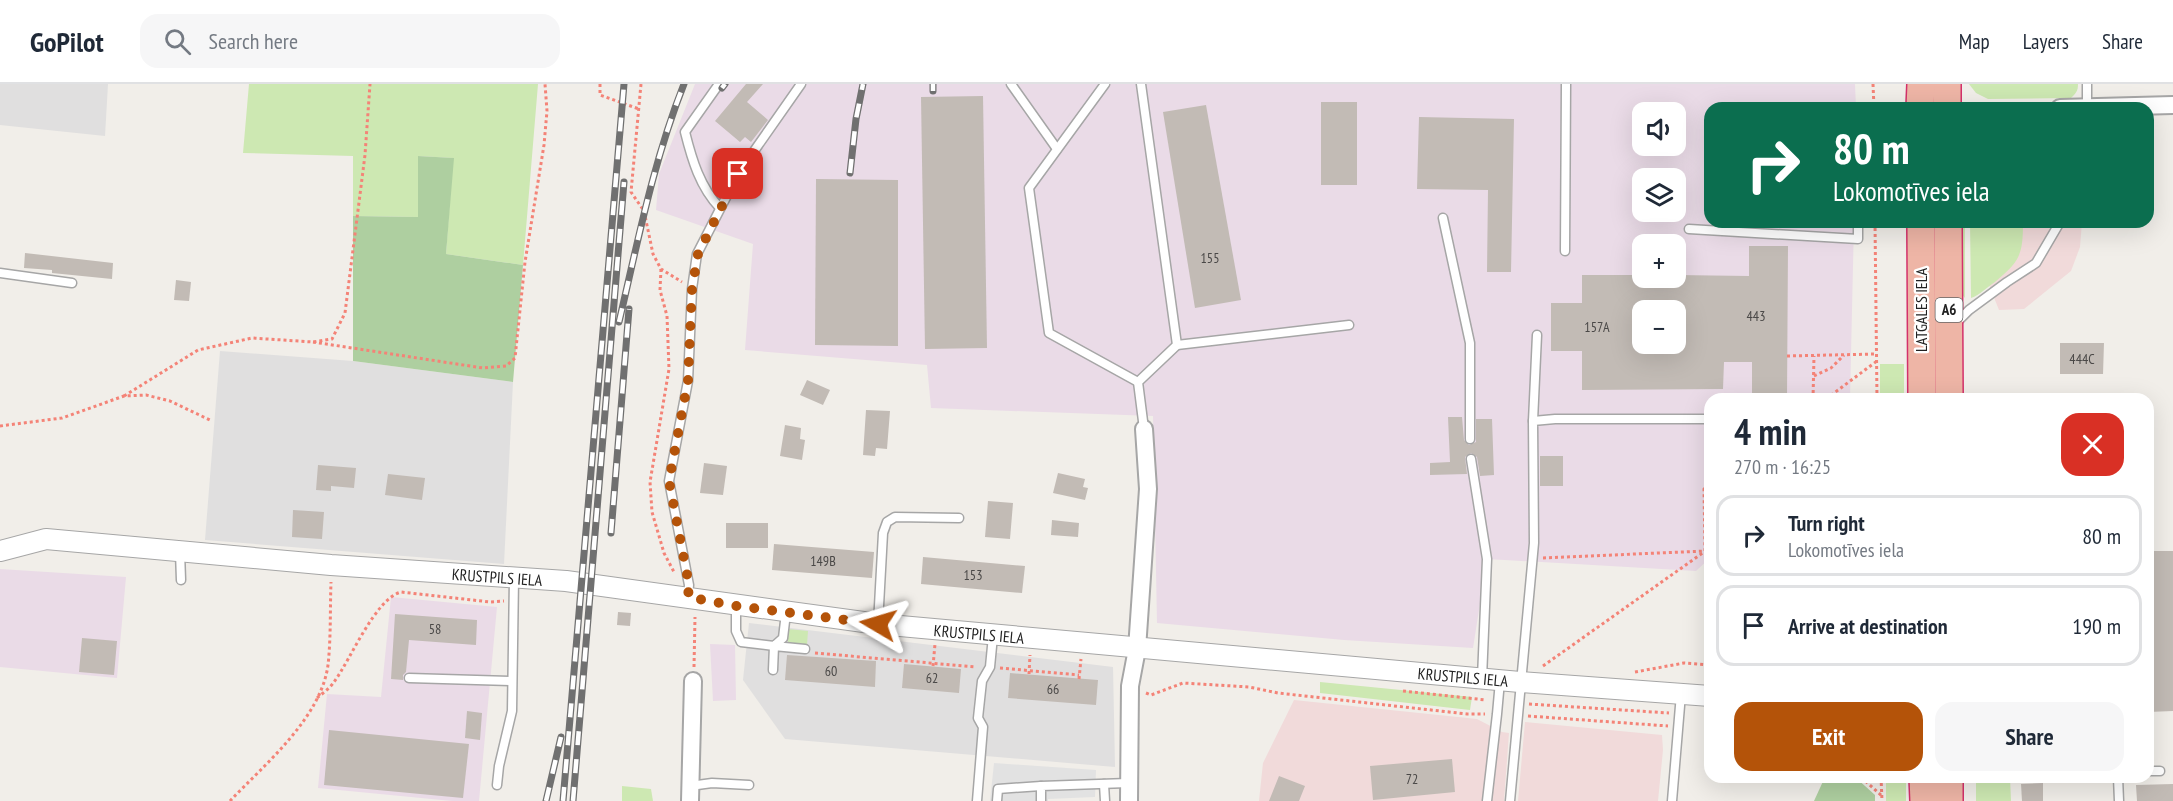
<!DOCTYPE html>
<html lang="en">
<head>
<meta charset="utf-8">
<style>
  body { margin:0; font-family:"PT Sans Narrow",sans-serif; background:#f6f6f7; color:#1f2937; height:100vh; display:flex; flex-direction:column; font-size:22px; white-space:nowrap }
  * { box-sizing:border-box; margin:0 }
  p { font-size:20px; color:#747a83 }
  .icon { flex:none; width:33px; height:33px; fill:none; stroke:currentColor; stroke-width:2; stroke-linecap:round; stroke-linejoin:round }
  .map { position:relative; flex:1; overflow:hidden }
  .side { position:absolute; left:1704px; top:309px; width:450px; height:390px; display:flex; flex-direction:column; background:#fff; border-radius:18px; box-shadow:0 6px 24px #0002 }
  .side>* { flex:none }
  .guide { position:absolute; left:1704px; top:18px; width:450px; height:126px; border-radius:18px; box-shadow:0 6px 24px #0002; background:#0b6e4f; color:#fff; overflow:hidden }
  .tools { position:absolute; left:1632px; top:18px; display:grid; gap:12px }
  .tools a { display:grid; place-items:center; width:54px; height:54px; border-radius:12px; background:#fff; box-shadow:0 6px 24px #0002; font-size:30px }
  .pin { position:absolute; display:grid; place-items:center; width:51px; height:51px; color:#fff; margin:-26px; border-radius:12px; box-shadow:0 3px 9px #0006 }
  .me { position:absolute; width:66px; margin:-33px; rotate:277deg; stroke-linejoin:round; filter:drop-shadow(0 0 4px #0008) }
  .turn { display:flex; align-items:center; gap:21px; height:126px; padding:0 30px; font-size:27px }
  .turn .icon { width:78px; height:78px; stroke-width:2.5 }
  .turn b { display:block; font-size:42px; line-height:51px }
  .round { display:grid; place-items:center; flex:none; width:63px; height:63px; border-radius:18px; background:#f6f6f7 }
  .overview { display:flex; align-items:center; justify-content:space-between; height:102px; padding:0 30px }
  h1 { font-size:36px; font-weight:700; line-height:45px }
  .cta { display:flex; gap:12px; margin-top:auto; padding:12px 30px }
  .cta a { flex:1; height:69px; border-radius:18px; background:#b45309; color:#fff; font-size:24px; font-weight:700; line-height:69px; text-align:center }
  .cta a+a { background:#f6f6f7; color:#1f2937 }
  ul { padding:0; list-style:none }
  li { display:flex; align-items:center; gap:18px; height:81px; margin:0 12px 9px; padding:0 18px; border:3px solid #e0e1e3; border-radius:18px }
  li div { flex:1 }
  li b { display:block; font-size:22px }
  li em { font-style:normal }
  header { display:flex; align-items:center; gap:36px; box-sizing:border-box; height:84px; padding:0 30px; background:#fff; border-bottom:2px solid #e0e1e3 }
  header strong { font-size:28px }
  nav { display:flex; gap:33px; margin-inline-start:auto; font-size:21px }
  .search { width:420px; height:54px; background:#f6f6f7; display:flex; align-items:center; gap:15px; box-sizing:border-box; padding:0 21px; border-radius:18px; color:#747a83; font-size:22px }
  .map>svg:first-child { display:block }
</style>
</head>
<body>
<header>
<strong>GoPilot</strong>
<div class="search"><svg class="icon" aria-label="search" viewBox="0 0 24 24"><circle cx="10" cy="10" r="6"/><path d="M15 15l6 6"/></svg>Search here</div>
<nav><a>Map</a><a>Layers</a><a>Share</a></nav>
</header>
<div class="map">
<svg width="2173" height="717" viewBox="0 0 2173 717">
  <rect width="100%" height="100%" fill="#f1eee9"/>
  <!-- residential -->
  <g fill="#e0dfdf">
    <path d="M0 0H108L105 52 0 41Z"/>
    <path d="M220 267 353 277 513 298 504 480 205 456Z"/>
    <path d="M749 539 1113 583 1115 683 785 655 743 596Z"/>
  </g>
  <!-- commercial -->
  <g fill="#f1dada">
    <path d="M2017 138H2082L2080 163 2071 187 2024 225 1999 226 1989 201Z"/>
    <path d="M1294 616 1477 635 1502 648 1509 649 1504 717H1259L1263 679Z"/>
    <path d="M1525 638 1662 651 1663 666 1658 717H1518Z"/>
  </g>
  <!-- industrial -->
  <g fill="#eadbe7" fill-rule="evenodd">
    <path d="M695 0H1855L1856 24H1710V138H1854L1850 315H1710V474L1696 487 1487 475 1473 564 1344 556 1157 539 1153 332 931 324 927 281 745 266 753 160 656 126 659 90ZM1642 28H1676V62H1642ZM1642 94H1676V128H1642ZM1642 160H1676V194H1642ZM1642 226H1676V260H1642Z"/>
    <path d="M0 485 126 493 117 594 0 583Z"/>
    <path d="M391 513 497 523 479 717H452L318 704 327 610 381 613Z"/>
    <path d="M710 560 735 561 736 616 713 617Z"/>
  </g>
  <!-- grass -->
  <g fill="#cde8b2">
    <path d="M249 0H538L523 181 446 170 453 74 418 72V133L353 132V72L243 69Z"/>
    <path d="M1969 0H2078C2078 7 2076 9 2071 14L1988 15 1976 9Z"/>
    <path d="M1958 138H1965V214L1959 207Z"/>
    <path d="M1970 138H2023C2023 171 2020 177 1995 198 1987 203 1980 211 1971 214Z"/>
    <rect x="1880" y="280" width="24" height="35"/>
    <path d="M788 545 808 547 807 561 788 559Z"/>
    <path d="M1320 598 1472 613 1470 626 1320 609Z"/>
    <rect x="1886" y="693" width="20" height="24"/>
    <path d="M1976 693H2010L2011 717H1976Z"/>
    <path d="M622 702 651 705 653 717H622Z"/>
  </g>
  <!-- forest -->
  <g fill="#aecfa0">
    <path d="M418 72 454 74 446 170 523 181 513 298 353 277V132L418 133Z"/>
    <path d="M1825 693H1855L1875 711V717H1814Z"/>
  </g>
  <!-- parking -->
  <path fill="#e2e2e2" d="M994 679 1096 686 1095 713 1048 715V717H990Z"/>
  <!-- building -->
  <g fill="#c2bbb5" fill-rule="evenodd">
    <path d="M746 0H763L747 18 768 36 751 58 745 53 740 58 715 37Z"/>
    <path d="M983 12 987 264 925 265 921 13Z"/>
    <rect x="1321" y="18" width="36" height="83"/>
    <path d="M1206 21 1241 216 1195 224 1163 28Z"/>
    <path d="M1419 33 1514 35 1511 188H1487L1488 106 1417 105Z"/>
    <path d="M816 95 898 96V262L815 261Z"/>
    <path d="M1749 162H1788L1787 315H1752V278H1724L1723 305 1582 306V267H1551V219H1582V191H1642V194H1676V191L1749 192ZM1642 226H1676V260H1642Z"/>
    <path d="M25 169 113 179 112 195 52 189V186L24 184Z"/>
    <path d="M176 196 191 198 189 217 174 216Z"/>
    <path d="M2060 259H2104L2103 290H2060Z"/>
    <path d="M807 296 830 306 823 321 800 311Z"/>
    <path d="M866 326 890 327 887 365 876 364 875 372 863 371Z"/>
    <path d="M1448 333H1462L1464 356 1469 361 1476 358V335H1492L1494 391 1480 392 1477 373 1471 369 1465 373 1467 390 1430 391V379L1450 378Z"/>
    <path d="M785 341 801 344 800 355 805 356 802 376 780 372Z"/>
    <rect x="1540" y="372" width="23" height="30"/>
    <path d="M704 379 727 382 723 411 700 409Z"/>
    <path d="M318 381 356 384 354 404 331 402V407L316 406Z"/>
    <path d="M1058 389 1085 395 1083 403 1088 404 1085 416 1053 409Z"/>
    <path d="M388 390 425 394 422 416 385 411Z"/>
    <path d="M988 417 1013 419 1010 455 985 453Z"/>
    <path d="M293 426 324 428 322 455 292 453Z"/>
    <path d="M1052 436 1079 439 1078 453 1051 451Z"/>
    <rect x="726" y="439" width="42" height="25"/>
    <path d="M774 460 874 468 872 494 772 486Z"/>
    <path d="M2148 467H2173V627L2148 628Z"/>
    <path d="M923 473 1025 482 1022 509 921 500Z"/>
    <path d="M618 528 631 529 630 542 617 541Z"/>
    <path d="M395 530 477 536 476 561 409 556 406 588 403 591V596L391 595Z"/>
    <path d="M82 554 117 557 114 591 79 588Z"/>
    <path d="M787 571 876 577 875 603 785 596Z"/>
    <path d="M904 580 961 585 959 609 902 604Z"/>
    <path d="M1010 589 1098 596 1096 621 1008 614Z"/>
    <path d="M467 627 482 629 480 656 465 654Z"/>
    <path d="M329 646 469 660 463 714 324 701Z"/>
    <path d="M1452 675 1455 708 1373 716 1370 682Z"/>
    <path d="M1279 692 1305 702 1299 717H1269Z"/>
    <path d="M2043 699V717H2022L2021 700Z"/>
    <path d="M2173 700V717H2137L2136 701Z"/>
  </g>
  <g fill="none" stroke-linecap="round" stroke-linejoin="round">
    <!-- service casing -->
    <g stroke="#a6a6a6" stroke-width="11">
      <g id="service">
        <path d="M719 0 685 48C692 76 700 103 720 124"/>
        <path d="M1011 0 1057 65"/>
        <path d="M1105 0 1029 104 1049 249 1138 298"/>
        <path d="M1141 0 1177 261 1138 298 1144 345"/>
        <path d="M2087 0V23"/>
        <path d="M1443 134 1470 259V355"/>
        <path d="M1689 145 1858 155V138"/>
        <path d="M1565 167 1566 0"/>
        <path d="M0 189 72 199"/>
        <path d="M1954 241 1969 226 2007 198 2036 179 2060 138"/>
        <path d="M1177 261 1349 241"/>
        <path d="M1533 337 1537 251"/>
        <path d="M1471 375 1487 475 1482 594"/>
        <path d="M180 468 181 496"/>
        <path d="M688 513 689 501 669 397 688 297 692 205 697 170 738 90 801 0"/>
        <path d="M736 522V547L741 558 774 562 783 554 786 529"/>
        <path d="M878 540 883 449 887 438 895 433 959 434"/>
        <path d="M773 586 774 562 805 565"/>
        <path d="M409 594 511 597"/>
        <path d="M2148 687H2160"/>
        <path d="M2118 693 2119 717"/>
        <path d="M1104 700 1105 717"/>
        <path d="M497 701 499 682 512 627 514 494"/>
        <path d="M690 702 712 699 749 701"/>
        <path d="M977 717 983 643 978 634 982 597 990 583 993 552"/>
        <path d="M997 717 998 705 1041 702"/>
        <path d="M1041 717V702L1128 699"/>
        <path d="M1487 717 1497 630 1500 597"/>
        <path d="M1510 717 1534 459 1533 337 1555 335H1710"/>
        <path d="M1672 717 1681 610"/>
      </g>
    </g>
    <!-- minor casing -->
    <g stroke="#a6a6a6" stroke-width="20">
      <g id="minor">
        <path d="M2060 24 2173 21"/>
        <path d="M690 717 693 597"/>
        <path d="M1129 717 1130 602 1137 565 1148 405 1144 345"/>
      </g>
    </g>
    <!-- tertiary casing -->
    <g stroke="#a6a6a6" stroke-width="22">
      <path id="tertiary" d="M0 467 46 455 331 481 566 497 878 540 1520 598 1710 612"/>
    </g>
    <!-- trunk casing -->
    <g stroke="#d4316a" stroke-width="30">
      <g id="trunk">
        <path d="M1947 0V24"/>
        <path d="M1920 24 1921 0"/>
        <path d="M1921 138 1922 315"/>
        <path d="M1948 138 1949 315"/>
        <path d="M1923 693 1924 717"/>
        <path d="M1949 693V717"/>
      </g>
    </g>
    <!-- path -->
    <g stroke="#f48377" stroke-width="3" stroke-dasharray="3 3" stroke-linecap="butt">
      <path d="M600 0V11L639 25"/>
      <path d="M641 0 631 108 644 127 653 170 661 185 682 198"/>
      <path d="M1873 0 1874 24"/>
      <path d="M1875 138 1877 315"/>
      <path d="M661 185 660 206 667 232 669 285 650 398 652 428 664 469 674 488"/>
      <path d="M313 258 483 284 506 282 515 274 525 178 544 61 547 27 545 0"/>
      <path d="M1787 272 1876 270"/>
      <path d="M1814 292 1831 284 1844 271"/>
      <path d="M124 312 198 266 252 254 313 258 332 255 345 229 365 71 370 0"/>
      <path d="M1813 315 1814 272"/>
      <path d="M1826 315 1877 277"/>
      <path d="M0 342 62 334 124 312 146 311 170 317 212 337"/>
      <path d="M1706 457 1710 448"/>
      <path d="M1543 474 1705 467 1704 405 1710 401"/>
      <path d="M815 569 976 583"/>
      <path d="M933 582 935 560"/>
      <path d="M1543 582 1704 468"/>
      <path d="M694 583 695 533"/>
      <path d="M1000 584 1079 591"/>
      <path d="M1635 588 1684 579 1710 581"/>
      <path d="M1029 590 1030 571"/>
      <path d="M1079 595 1081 575"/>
      <path d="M1403 607 1486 616"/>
      <path d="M1146 609 1151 611 1183 599 1249 603 1278 609 1467 630H1485"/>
      <path d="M317 614C323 609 330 604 334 598 351 575 375 515 401 508L490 518 504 517"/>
      <path d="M1529 620 1669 629"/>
      <path d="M1528 632 1668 642"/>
      <path d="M1861 693 1882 712"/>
      <path d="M1881 693 1882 717"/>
      <path d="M230 717C265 680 321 634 328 581 331 554 330 525 331 498"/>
    </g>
    <!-- service -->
    <use href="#service" stroke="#fff" stroke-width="8"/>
    <!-- minor -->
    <use href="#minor" stroke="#fff" stroke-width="16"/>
    <!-- tertiary -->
    <use href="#tertiary" stroke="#fff" stroke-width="20"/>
    <!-- trunk -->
    <use href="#trunk" stroke="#eeb5a6" stroke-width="27"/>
    <!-- rail casing -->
    <g stroke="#707070" stroke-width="7">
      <g id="rail">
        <path d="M722 4 725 0"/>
        <path d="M933 7V0"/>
        <path d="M850 89 856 35 863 0"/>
        <path d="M619 238C638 157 653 78 684 0"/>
        <path d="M611 449 629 225"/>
        <path d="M546 717 561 653"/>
        <path d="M563 717 624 0"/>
        <path d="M573 717 624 98"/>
      </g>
    </g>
    <!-- rail -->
    <use href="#rail" stroke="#fff" stroke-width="4.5" stroke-dasharray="14" stroke-linecap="butt"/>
  </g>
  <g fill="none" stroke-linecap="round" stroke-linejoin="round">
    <!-- route -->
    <path stroke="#b45309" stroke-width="10" stroke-dasharray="0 18" d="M738 90 698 170 692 205 688 297 669 397 689 501 688 513 736 522 878 540"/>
  </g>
  <g text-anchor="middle" stroke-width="4.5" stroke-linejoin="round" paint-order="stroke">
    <!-- number labels -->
    <g font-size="14" fill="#4a4847">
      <text x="1210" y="179">155</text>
      <text x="1756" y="237">443</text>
      <text x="1597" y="248">157A</text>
      <text x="2082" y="280">444C</text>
      <text x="823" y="482">149B</text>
      <text x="973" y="496">153</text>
      <text x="435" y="550">58</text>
      <text x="831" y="592">60</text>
      <text x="932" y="599">62</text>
      <text x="1053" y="610">66</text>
      <text x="1412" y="700">72</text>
    </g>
    <!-- shield labels -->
    <rect fill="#fff" stroke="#646464" stroke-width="1.5" x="1935.5" y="214" width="27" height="24" rx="4.5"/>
    <g font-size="15" font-weight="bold" fill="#222">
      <text x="1949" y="231">A6</text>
    </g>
    <!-- street labels -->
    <g font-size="16" fill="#222" stroke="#fff">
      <text transform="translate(1921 226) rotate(-90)" y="6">LATGALES IELA</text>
      <text transform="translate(497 493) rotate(4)" y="6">KRUSTPILS IELA</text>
      <text transform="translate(979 550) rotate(5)" y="6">KRUSTPILS IELA</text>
      <text transform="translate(1463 593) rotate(5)" y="6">KRUSTPILS IELA</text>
    </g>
  </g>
</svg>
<div class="tools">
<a><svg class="icon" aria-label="sound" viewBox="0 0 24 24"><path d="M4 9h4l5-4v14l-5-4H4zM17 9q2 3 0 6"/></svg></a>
<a><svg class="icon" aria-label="layers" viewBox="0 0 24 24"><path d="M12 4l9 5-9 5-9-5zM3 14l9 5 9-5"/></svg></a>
<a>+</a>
<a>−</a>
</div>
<div class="pin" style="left:738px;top:90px;background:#d93025"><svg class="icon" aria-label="arrive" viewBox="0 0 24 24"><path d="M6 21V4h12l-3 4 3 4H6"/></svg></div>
<svg class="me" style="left:878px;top:540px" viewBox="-20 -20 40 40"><path d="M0-17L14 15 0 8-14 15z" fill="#b45309" stroke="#fff" stroke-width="4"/></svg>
<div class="guide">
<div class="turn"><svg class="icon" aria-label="right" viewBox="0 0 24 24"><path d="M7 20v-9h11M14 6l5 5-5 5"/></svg><div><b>80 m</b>Lokomotīves iela</div></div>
</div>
<section class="side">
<div class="overview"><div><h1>4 min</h1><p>270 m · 16:25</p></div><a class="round" style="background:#d93025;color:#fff"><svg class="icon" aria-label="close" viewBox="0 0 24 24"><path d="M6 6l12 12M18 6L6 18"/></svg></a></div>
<ul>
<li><svg class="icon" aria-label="right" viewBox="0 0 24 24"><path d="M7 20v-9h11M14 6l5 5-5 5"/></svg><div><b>Turn right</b><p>Lokomotīves iela</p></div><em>80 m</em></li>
<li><svg class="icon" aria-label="arrive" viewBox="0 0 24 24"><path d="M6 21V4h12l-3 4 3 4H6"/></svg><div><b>Arrive at destination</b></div><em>190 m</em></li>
</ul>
<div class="cta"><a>Exit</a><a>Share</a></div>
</section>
</div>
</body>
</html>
